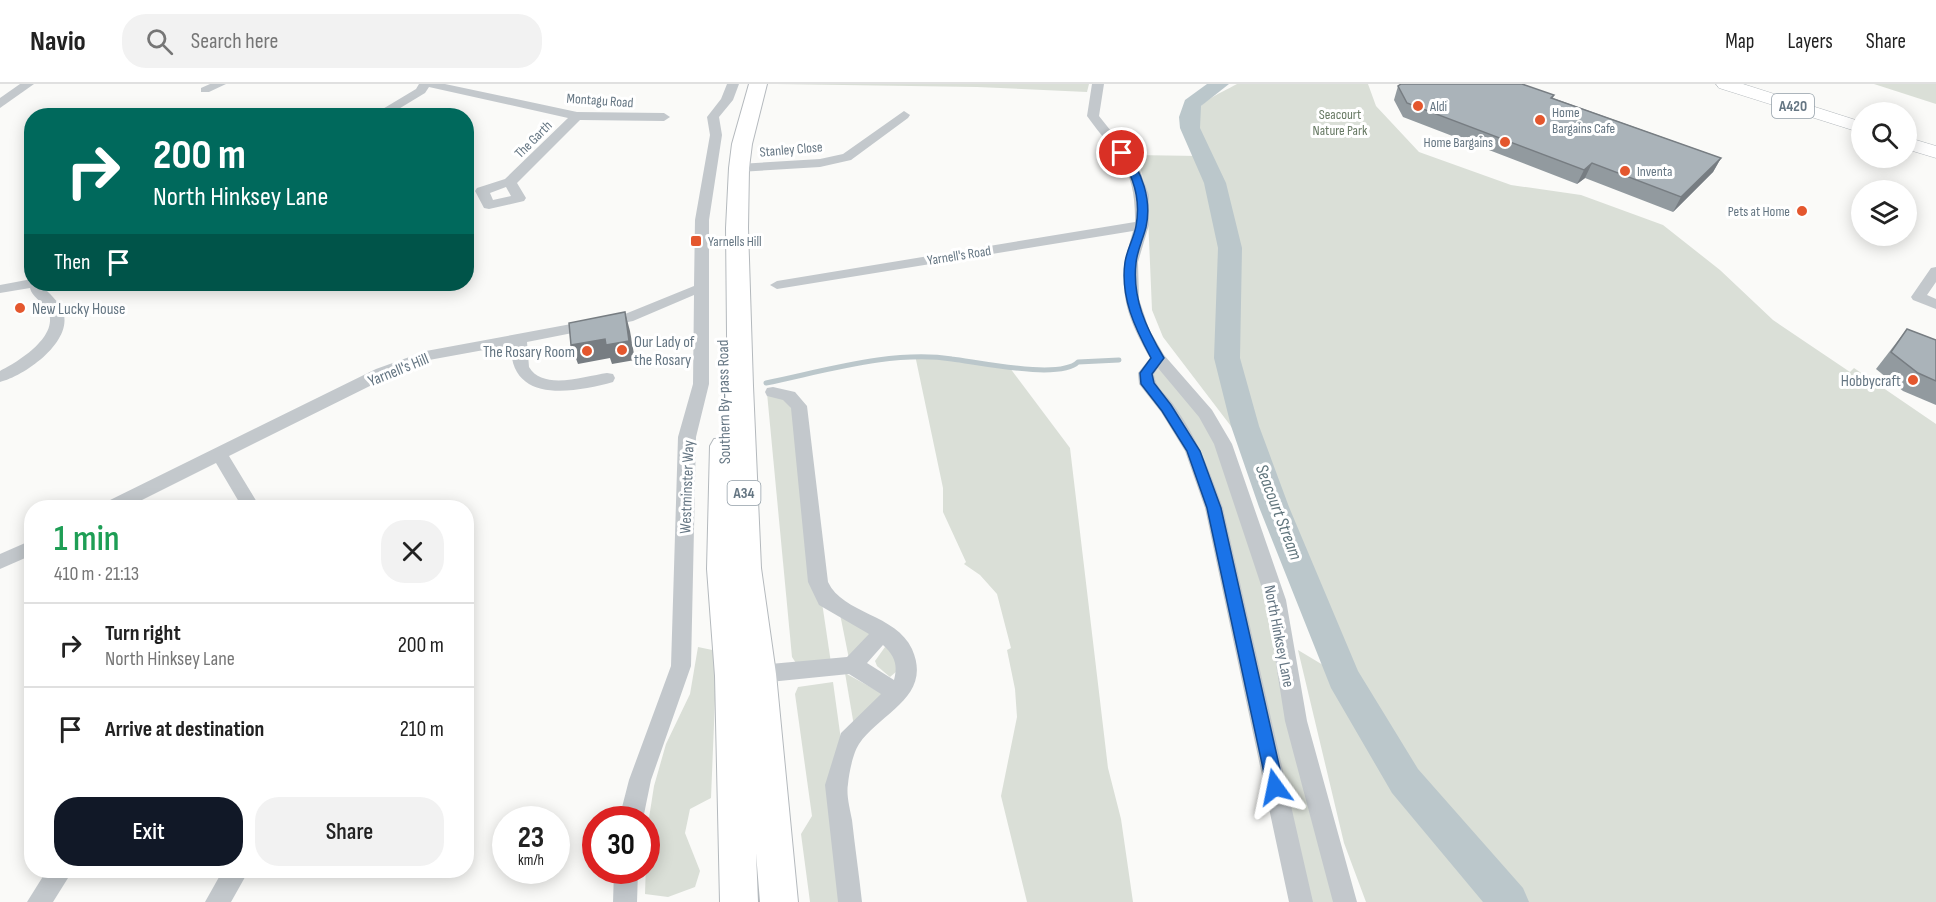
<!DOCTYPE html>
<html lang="en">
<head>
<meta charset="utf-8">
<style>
  body { margin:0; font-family:"Sofia Sans Condensed",sans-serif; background:#f2f2f2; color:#222; height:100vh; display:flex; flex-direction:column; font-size:22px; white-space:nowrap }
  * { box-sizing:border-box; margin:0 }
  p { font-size:20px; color:#767676 }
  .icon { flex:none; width:33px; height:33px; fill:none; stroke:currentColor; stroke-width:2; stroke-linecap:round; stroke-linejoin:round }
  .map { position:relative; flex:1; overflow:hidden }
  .panel { position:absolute; left:24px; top:416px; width:450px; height:378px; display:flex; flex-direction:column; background:#fff; border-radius:24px; box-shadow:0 3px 15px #0003 }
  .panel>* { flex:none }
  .hud { position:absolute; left:24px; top:24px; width:450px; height:183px; border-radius:24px; box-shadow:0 3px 15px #0003; background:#00695c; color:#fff; overflow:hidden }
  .buttons { position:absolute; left:1851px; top:18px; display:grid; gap:12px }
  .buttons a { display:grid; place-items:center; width:66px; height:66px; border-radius:50%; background:#fff; box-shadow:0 3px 15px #0003; font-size:30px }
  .speed { position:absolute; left:492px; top:722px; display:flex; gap:12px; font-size:30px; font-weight:700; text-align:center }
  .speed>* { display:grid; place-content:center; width:78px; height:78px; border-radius:50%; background:#fff; box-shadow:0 3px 15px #0003; line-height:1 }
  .speed small { font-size:15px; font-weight:400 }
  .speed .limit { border:9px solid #d22; background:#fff; color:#111 }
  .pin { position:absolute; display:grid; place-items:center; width:51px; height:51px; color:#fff; margin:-26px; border:3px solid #fff; border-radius:50%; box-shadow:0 2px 6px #0007 }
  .me { position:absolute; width:66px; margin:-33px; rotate:348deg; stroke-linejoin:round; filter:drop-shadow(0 0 4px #0008) }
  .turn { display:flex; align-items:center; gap:21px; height:126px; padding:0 30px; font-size:27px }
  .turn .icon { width:78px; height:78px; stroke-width:2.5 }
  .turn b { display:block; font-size:42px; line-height:51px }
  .then { display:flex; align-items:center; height:57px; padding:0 30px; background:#0003; gap:12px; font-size:22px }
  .round { display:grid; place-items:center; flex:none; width:63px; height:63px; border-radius:24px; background:#f2f2f2 }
  .headline { display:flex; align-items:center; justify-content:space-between; height:102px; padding:0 30px }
  h1 { font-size:36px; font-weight:600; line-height:45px; color:#1e9e55 }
  .primary-button { display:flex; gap:12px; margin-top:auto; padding:12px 30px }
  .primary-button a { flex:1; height:69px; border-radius:24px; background:#111827; color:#fff; font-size:24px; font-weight:600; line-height:69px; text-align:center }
  .primary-button a+a { background:#f2f2f2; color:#222 }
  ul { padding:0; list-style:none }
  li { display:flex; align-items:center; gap:18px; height:84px; padding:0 30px; border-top:2px solid #e0e0e0 }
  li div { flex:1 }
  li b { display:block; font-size:22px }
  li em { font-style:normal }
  header { display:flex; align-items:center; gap:36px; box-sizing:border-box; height:84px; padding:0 30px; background:#fff; border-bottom:2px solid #e0e0e0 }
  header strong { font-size:28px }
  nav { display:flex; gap:33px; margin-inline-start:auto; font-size:21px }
  .search { width:420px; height:54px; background:#f2f2f2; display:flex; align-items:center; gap:15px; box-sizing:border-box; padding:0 21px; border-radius:24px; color:#767676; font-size:22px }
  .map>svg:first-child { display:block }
</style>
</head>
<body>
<header>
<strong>Navio</strong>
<div class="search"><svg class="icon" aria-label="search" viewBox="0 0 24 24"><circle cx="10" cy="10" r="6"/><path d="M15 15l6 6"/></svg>Search here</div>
<nav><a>Map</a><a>Layers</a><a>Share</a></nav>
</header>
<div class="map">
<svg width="1936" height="818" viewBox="0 0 1936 818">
  <rect width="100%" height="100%" fill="#fafaf8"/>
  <!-- green -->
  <g fill="#dadfd7">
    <path d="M776 0H1089L1087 8 977 3Z"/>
    <path d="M1237 0H1368L1376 22 1419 68 1511 101 1581 111 1663 141 1720 186 1773 236 1850 288 1854 284 1936 340V818H1366L1344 759 1298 566 1343 593 1245 342 1227 274 1230 164 1215 99 1196 55H1202C1179 24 1214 13 1237 0Z"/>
    <path d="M1874 0H1936V20Z"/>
    <path d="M1134 71 1200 72 1210 102 1225 179 1217 278 1227 295 1240 354 1163 253 1152 226 1147 109 1139 79Z"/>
    <path d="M915 271 1010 284 1070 364 1108 684 1121 735 1133 818H1027L1001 712 1017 633 1015 605 1007 566 1011 564 997 510 980 491 964 480 966 478 943 428V404Z"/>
    <path d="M1158 274 1206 330 1276 516 1345 818H1301L1194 367 1147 300Z"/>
    <path d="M767 309 787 315 794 330 831 579 798 582 792 573Z"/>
    <path d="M840 530 874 550 849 575Z"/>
    <path d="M698 563 717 567 711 714 690 725 685 749 700 787 695 803 668 813 645 810 647 747 654 702 666 660 690 610Z"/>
    <path d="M885 563 894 566 897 587 890 593 877 582 875 577Z"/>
    <path d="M845 589 885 611 854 642Z"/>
    <path d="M833 598 841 656 847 818H810L801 750 812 732 795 610 798 603Z"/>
  </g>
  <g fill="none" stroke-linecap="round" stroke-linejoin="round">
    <!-- stream -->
    <path stroke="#bbc7cb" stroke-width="5" d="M766 299C825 287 892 266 952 275 978 278 1060 296 1078 278L1119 276"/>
    <!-- river -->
    <path fill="#bbc7cb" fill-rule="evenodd" d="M1207 0H1229L1201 22 1200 44 1226 99 1242 164 1240 274 1259 342 1289 423 1358 587 1418 685 1523 804 1529 818H1483L1392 709 1331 604 1259 423 1231 342 1214 274 1218 164 1204 99 1180 44 1179 33 1185 16Z"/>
    <!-- primary casing -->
    <g stroke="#b5babe" stroke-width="1">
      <g id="primary">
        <path d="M1716 0H1743L1862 38V49L1719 4Z"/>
        <path d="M1906 53 1936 62V74L1906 65Z"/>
      </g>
    </g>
    <!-- trunk casing -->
    <g stroke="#b4b9bd" stroke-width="2">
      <path id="trunk" d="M749 0H767L752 60 749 84 748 144 753 302 761 484 776 590 798 818H760L756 769 758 818H720L715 592 707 485 710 362 714 355 728 354 726 144 729 84 732 60Z"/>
    </g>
    <!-- minor -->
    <g fill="#c3c8cc" fill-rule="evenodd">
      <path d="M20 0H34L0 24V14Z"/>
      <path d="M210 0H226L209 8H201V4Z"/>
      <path d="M419 0H445L577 28 664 29 670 33 664 37 580 36 517 99 526 114 524 117 489 125 484 124 475 107 477 104 505 95 568 34 429 3 425 9 387 32H371L416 5ZM506 103 511 112 493 116 490 109Z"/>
      <path d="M727 0H739L733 16 719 33 722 51 709 136V300L696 353 691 582 651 696 643 735H619L629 696 671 582 678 353 693 300 694 211 633 237 527 258 529 283C543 307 585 292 607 289L613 290 615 294 613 298C573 309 510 320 511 261L429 276 388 293 229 372 260 423H242L216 379 128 423H103L106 418 376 285 426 267 625 230 694 202 695 136 710 51 707 33 721 15Z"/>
      <path d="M1092 0H1104L1099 32 1138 81 1149 111V141L1138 178 1139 215 1149 245 1164 271 1212 326 1232 360 1286 516 1307 637 1357 818H1333L1285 637 1266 516 1214 360 1199 333 1158 284 1154 290C1155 303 1165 309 1173 320 1198 355 1209 385 1223 424L1313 818H1289L1205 424 1185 367 1161 328 1139 300 1138 289 1150 274C1122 225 1117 201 1133 147L777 205 770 201 777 197 1135 138C1136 82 1117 74 1087 32Z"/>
      <path d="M904 27 910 31 908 34 851 76 820 83 739 88 733 84 739 80 820 75 843 70Z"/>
      <path d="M1936 183V198L1927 211 1936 215V225L1913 216 1911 213 1931 184Z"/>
      <path d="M32 195V200H45V205C52 212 62 221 64 231 70 260 24 292 0 298V287C18 278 62 251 47 225 42 217 32 213 30 204L0 209V201Z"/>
      <path d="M773 303 795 308 807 322 828 498C843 530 896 530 912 565 933 613 881 628 859 660 853 669 849 689 848 700 846 711 850 725 852 736 855 763 859 791 862 818H838L825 701 841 649 881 610 849 590 760 599 753 596 750 590 753 584 760 581 847 573 869 550 819 521 808 498 791 324 783 316 767 312 765 308 767 304ZM883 561C895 572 898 581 894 596L867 579Z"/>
      <path d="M32 456V471L0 485V470Z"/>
      <path d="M47 786H73L53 818H27Z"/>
      <path d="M223 786H249L231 818H205Z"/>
      <path d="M614 786H638L637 818H613Z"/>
    </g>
    <!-- primary -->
    <use href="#primary" fill="#fff" fill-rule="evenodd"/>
    <!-- trunk -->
    <use href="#trunk" fill="#fff" fill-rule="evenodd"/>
  </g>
  <!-- wall -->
  <g fill="#929a9f">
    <path d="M1398 2 1554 11 1553 14 1721 74 1713 88 1673 128 1585 94 1577 100 1403 33 1394 16Z"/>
    <path d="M1907 245 1936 256V321L1903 307 1876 285Z"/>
  </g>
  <!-- shaded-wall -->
  <g fill="#777d82">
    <path d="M1721 74 1713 88 1673 128 1681 113Z"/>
    <path d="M1592 79 1585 94 1577 100 1584 86Z"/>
    <path d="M625 228 630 247 635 276 612 280 610 274 578 280 571 261Z"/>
  </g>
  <!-- building -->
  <g fill="#aab3b9" stroke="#777d82" stroke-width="1.5">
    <path d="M1401 0H1522L1554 11 1551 14 1721 74 1681 113 1592 79 1584 86 1407 19 1398 2Z"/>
    <path d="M625 228 629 257 606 261 605 255 571 261 569 239Z"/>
    <path d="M1907 245 1936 256V297L1918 289 1891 268Z"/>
  </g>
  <!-- route -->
  <path fill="#1a73e8" stroke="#114b97" stroke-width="1.5" d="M1118 67H1125C1142 87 1152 116 1146 143 1143 155 1137 167 1136 179 1132 214 1146 244 1164 274L1152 290 1154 299 1171 321 1200 367 1221 424 1284 703 1281 709 1275 711 1269 709 1267 703 1207 424 1187 367 1162 327 1141 300 1140 289 1151 274C1135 244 1120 213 1125 178 1127 165 1134 154 1136 142 1141 115 1133 90 1117 69Z"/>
  <!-- markers -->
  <g fill="#e4572e" stroke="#fff" stroke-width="2">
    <circle cx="1418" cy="22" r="6"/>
    <circle cx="1540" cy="36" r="6"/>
    <circle cx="1505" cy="58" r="6"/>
    <circle cx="1625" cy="87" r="6"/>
    <circle cx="1802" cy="127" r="6"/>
    <rect x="690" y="151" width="12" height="12" rx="3"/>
    <circle cx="20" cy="224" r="6"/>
    <circle cx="622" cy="266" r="6"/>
    <circle cx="587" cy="267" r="6"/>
    <circle cx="1913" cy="296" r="6"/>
  </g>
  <g text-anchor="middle" stroke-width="6" stroke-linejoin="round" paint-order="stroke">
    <!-- far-street labels -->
    <g font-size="14" fill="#657683" stroke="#fff">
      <text transform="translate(600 16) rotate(4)" y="5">Montagu Road</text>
      <text transform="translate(533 55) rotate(-45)" y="5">The Garth</text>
      <text transform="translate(791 65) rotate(-5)" y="5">Stanley Close</text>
      <text transform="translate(959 171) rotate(-9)" y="5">Yarnell's Road</text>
    </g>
    <!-- far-poi labels -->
    <g font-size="14" fill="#657683" stroke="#fff" text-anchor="start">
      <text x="1430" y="27">Aldi</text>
      <text x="1552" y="33">Home<tspan x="1552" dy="16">Bargains Cafe</tspan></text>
      <text x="1493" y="63" text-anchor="end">Home Bargains</text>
      <text x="1637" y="92">Inventa</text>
      <text x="1790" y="132" text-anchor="end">Pets at Home</text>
      <text x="708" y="162">Yarnells Hill</text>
    </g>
    <!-- far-park labels -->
    <g font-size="14" fill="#687a64" stroke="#fff">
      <text x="1340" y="35">Seacourt<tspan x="1340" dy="16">Nature Park</tspan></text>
    </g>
    <!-- shield labels -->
    <g fill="#fff" stroke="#939fa8" stroke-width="1.5">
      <rect x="1772" y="10" width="42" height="24" rx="4.5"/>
      <rect x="727.5" y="397" width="33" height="24" rx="4.5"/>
    </g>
    <g font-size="15" font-weight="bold" fill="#657683">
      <text x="1793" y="27">A420</text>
      <text x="744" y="414">A34</text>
    </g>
    <!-- poi labels -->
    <g font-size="16" fill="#657683" stroke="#fff" text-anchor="start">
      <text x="32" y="230">New Lucky House</text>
      <text x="634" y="263">Our Lady of<tspan x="634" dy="18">the Rosary</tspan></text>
      <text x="575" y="273" text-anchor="end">The Rosary Room</text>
      <text x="1901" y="302" text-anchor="end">Hobbycraft</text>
    </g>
    <!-- street labels -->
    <g font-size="16" fill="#657683" stroke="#fff">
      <text transform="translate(398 285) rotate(-22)" y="6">Yarnell's Hill</text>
      <text transform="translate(723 318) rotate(-91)" y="6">Southern By-pass Road</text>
      <text transform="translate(686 403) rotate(-88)" y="6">Westminster Way</text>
      <text transform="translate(1280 552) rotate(79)" y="6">North Hinksey Lane</text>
    </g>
    <!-- water labels -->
    <g font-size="18" font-style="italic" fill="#60757c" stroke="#fff">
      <text transform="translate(1279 428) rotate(69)" y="6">Seacourt Stream</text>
    </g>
  </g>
</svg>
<div class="buttons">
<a><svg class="icon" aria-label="search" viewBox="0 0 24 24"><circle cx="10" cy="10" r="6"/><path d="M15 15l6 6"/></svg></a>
<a><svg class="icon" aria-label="layers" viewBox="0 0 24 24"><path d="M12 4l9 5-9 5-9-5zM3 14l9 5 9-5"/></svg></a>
</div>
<div class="speed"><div>23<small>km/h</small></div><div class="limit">30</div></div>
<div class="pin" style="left:1122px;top:69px;background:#d93025"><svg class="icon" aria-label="arrive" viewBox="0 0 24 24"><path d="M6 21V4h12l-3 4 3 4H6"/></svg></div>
<svg class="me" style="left:1275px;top:703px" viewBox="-20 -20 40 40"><path d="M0-17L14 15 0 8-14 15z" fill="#1a73e8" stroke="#fff" stroke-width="4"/></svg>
<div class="hud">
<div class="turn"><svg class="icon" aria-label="right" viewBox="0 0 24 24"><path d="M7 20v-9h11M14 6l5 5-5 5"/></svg><div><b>200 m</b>North Hinksey Lane</div></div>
<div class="then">Then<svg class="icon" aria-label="arrive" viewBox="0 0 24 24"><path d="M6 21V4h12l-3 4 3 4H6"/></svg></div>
</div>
<section class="panel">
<div class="headline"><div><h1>1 min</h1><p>410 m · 21:13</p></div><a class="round"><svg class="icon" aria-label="close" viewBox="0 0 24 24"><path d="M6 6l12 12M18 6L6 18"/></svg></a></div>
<ul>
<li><svg class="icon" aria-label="right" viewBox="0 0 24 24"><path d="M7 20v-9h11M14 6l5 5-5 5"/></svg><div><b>Turn right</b><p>North Hinksey Lane</p></div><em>200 m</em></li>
<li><svg class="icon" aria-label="arrive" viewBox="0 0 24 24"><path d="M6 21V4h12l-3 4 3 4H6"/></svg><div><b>Arrive at destination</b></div><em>210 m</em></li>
</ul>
<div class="primary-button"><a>Exit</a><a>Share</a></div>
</section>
</div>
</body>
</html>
